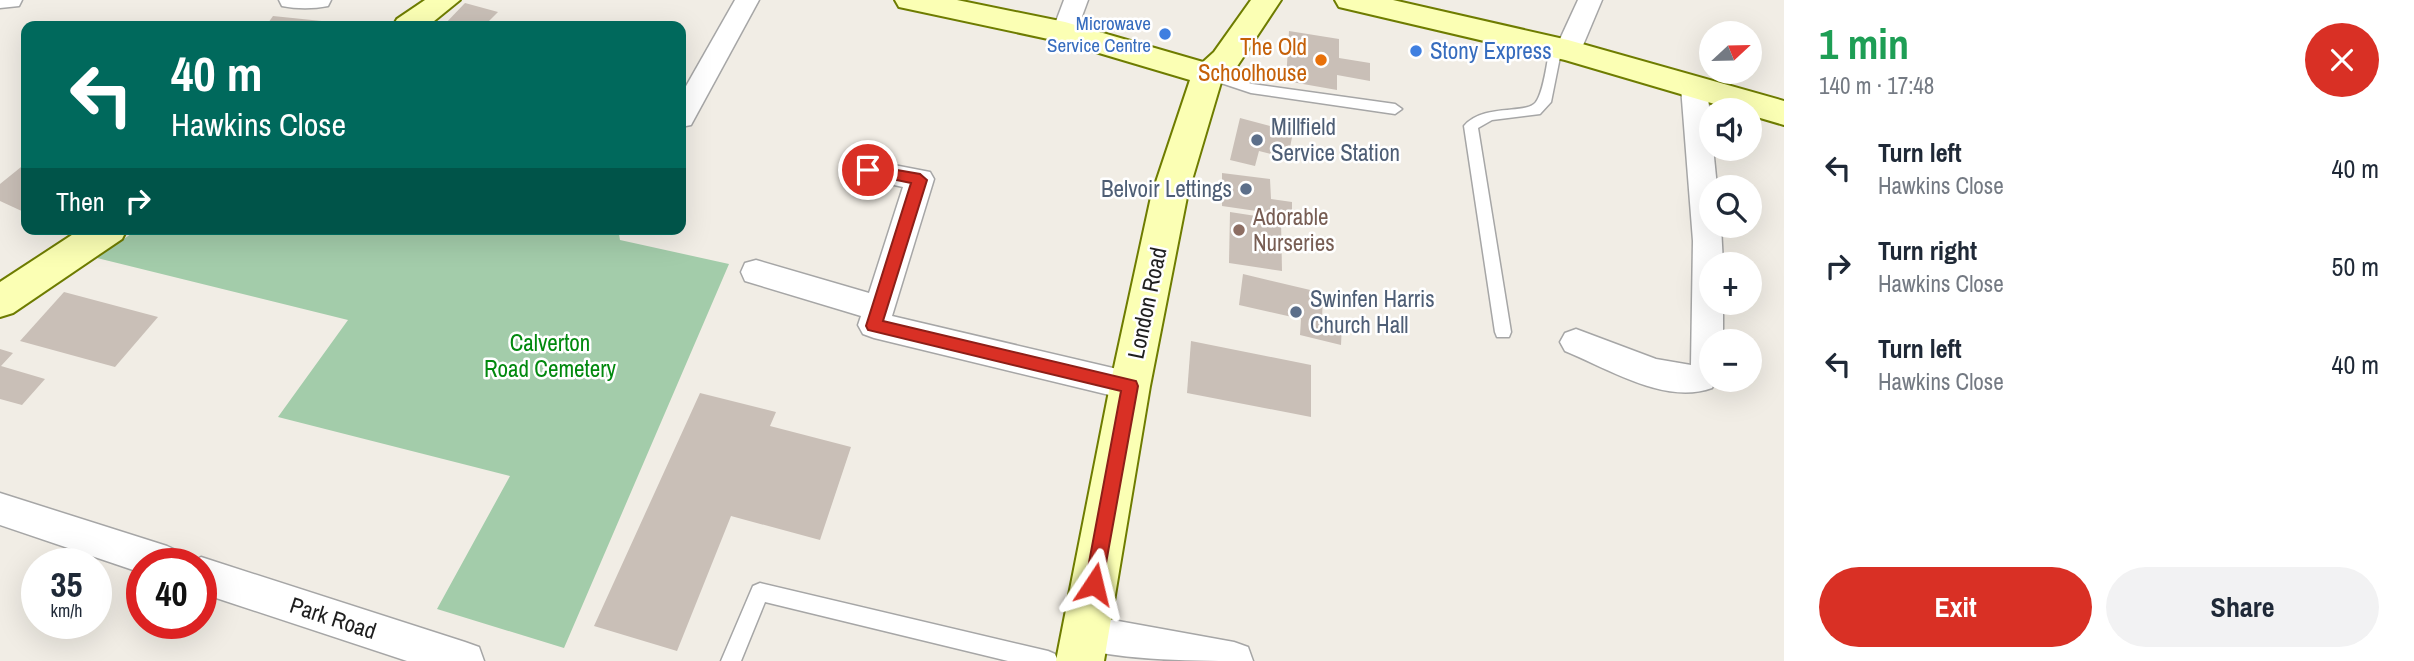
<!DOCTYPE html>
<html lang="en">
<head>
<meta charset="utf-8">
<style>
  body { margin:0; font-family:"Archivo Narrow",sans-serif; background:#f2f2f3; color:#1f2937; height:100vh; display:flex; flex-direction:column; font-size:26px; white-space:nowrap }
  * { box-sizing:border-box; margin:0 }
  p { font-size:23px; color:#747a83 }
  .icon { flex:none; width:38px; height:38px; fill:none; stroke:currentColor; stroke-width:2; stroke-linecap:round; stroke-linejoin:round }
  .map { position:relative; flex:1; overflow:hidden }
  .panel { display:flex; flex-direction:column; background:#fff; width:630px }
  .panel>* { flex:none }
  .top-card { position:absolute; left:21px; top:21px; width:665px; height:214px; border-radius:14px; box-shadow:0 7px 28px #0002; background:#00695c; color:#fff; overflow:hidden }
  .needle { width:46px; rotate:68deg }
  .fabs { position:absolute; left:1699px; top:21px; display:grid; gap:14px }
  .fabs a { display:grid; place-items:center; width:63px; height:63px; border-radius:50%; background:#fff; box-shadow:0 7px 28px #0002; font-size:35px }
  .speed { position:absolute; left:21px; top:548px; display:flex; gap:14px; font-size:35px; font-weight:700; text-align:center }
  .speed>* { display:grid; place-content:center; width:91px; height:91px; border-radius:50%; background:#fff; box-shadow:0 7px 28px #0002; line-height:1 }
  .speed small { font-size:18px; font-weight:400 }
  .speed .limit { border:10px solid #d22; background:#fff; color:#111 }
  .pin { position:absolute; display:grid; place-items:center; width:60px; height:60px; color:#fff; margin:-30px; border:4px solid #fff; border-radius:50%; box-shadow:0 2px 7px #0007 }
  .me { position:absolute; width:77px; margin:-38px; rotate:10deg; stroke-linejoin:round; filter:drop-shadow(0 0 5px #0008) }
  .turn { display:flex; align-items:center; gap:24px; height:147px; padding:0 35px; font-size:32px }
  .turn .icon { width:91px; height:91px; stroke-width:2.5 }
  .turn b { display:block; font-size:49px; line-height:60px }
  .then { display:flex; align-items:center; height:66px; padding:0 35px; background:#0003; gap:14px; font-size:26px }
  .round { display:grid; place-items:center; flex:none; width:74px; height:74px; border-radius:37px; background:#f2f2f3 }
  .summary { display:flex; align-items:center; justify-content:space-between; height:119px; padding:0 35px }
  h1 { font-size:42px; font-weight:800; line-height:52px; color:#1e9e55 }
  .cta { display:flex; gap:14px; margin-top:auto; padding:14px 35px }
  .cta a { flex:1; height:80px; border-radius:42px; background:#d93025; color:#fff; font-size:28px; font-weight:800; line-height:80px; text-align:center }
  .cta a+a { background:#f2f2f3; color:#1f2937 }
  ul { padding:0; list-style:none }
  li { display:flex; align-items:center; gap:21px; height:98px; padding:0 35px }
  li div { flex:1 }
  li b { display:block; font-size:26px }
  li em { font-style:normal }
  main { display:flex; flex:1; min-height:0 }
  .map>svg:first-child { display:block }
</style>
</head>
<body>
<main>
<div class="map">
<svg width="1784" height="661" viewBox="0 0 1784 661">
  <rect width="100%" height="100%" fill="#f1ede5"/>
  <!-- cemetery -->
  <path fill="#a3ccaa" d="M138 229H618L620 240 729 264 564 648 437 609 510 476 278 417 348 320 97 258Z"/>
  <!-- building -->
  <g fill="#c9bfb7">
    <path d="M465 3 498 12 484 26H443Z"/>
    <path d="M273 16 341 23 339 26H266Z"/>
    <path d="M1289 31 1339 39V58L1370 63V81L1337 75V90L1286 81Z"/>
    <path d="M1240 118 1293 132 1288 158 1259 151 1255 166 1230 160Z"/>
    <path d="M26 163V213L0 201V184Z"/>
    <path d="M1222 173 1270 179 1271 199 1292 202V216L1222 206Z"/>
    <path d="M1230 212 1281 220 1282 271 1229 263Z"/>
    <path d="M1243 274 1323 293 1322 320 1342 325 1341 345 1300 335 1301 319 1239 305Z"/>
    <path d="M64 292 158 317 115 367 20 341Z"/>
    <path d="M1191 341 1311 365V417L1187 393Z"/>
    <path d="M0 349 13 353 1 366 45 379 22 405 0 399Z"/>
    <path d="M700 393 776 412 770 426 851 447 820 540 731 516 677 651 594 626Z"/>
  </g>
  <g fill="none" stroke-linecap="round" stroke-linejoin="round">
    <!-- lane casing -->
    <g stroke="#a6a6a6" stroke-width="3">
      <g id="lane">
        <path d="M1556 43 1562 47 1551 102 1540 114 1492 120 1478 128 1511 332 1509 337H1497L1495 332 1464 126C1483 103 1527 115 1536 102 1544 91 1547 61 1550 47Z"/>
        <path d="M1208 70 1252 84 1395 104 1402 109 1395 114 1251 93 1203 77V71Z"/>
        <path d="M760 583 1048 651 1055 654 1058 661H1008L765 602 741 661H721L753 586Z"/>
      </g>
    </g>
    <!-- street casing -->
    <g stroke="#a6a6a6" stroke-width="3">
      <g id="street">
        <path d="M0 0H22L19 6 0 8Z"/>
        <path d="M279 0H331L328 6C313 9 297 9 282 6Z"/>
        <path d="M735 0H759L691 125 681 127V95Z"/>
        <path d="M1064 0H1088L1074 38H1056L1052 32Z"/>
        <path d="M1578 0H1602L1581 50 1577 56 1568 59 1559 56 1555 50Z"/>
        <path d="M1694 78 1703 81 1707 87 1717 187H1712V226H1721L1723 264H1712V303H1723V341H1712V380H1716L1712 388C1665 405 1609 369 1565 351L1560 342 1565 333 1576 329 1656 359 1691 365 1693 241 1681 87 1685 81Z"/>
        <path d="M868 160 930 172 934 179 892 316 1130 372 1142 376 1146 386 1142 396 1130 400 874 338 863 334 858 325 861 316 745 281 741 272 745 263 756 260 869 293 903 187 858 177 854 170 858 163Z"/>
        <path d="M0 493 167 546 180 552 185 564H142V573L0 525Z"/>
        <path d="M201 557 465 642 479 647 484 661H407L201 593V564H188Z"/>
        <path d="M1085 615 1234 642 1248 647 1253 661C1195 661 1127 661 1072 647L1066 634 1072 621Z"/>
      </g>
    </g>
    <!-- secondary casing -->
    <g stroke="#6e7c00" stroke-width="4">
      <g id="secondary">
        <path d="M425 0H460L428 26H393L397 19Z"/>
        <path d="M895 0H957L1065 22 1203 62 1214 52 1251 0H1281L1236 68 1222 79 1187 197 1150 386 1104 661H1056L1110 386 1151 197 1190 80 1062 42 899 7Z"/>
        <path d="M1335 0H1393L1568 40 1784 101V125L1750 115V110H1735L1565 60 1339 7Z"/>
        <path d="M81 229H127L122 239 13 313 0 317V282Z"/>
      </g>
    </g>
    <!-- lane -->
    <use href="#lane" fill="#fff" fill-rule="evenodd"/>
    <!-- street -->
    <use href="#street" fill="#fff" fill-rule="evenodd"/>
    <!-- secondary -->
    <use href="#secondary" fill="#fbffb4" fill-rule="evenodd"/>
  </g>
  <!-- route -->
  <path fill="#d93025" stroke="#8d1f18" stroke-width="2" d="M868 165 920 174 927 180 883 321 1136 381 1138 386 1101 591 1094 593 1087 591 1085 584 1121 391 868 330 866 326 911 183 863 173V166Z"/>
  <!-- markers -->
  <g fill="#3f7fe0" stroke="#fff" stroke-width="2.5">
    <circle cx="1165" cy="34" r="7"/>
    <circle cx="1416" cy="51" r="7"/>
  </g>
  <circle fill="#e8710a" stroke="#fff" stroke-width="2.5" cx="1321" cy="60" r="7"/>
  <g fill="#5c6f8a" stroke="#fff" stroke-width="2.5">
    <circle cx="1257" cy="140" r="7"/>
    <circle cx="1246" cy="189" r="7"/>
    <circle cx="1296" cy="312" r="7"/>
  </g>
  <circle fill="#8d6e63" stroke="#fff" stroke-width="2.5" cx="1239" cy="230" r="7"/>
  <g text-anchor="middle" stroke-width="5" stroke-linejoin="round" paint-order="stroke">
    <!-- far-shop labels -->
    <g font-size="19" fill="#366cbe" stroke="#fff" text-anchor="end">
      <text x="1151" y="30">Microwave<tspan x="1151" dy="22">Service Centre</tspan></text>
    </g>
    <!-- food labels -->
    <g font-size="23" fill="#c56008" stroke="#fff" text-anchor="end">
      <text x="1307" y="55">The Old<tspan x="1307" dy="26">Schoolhouse</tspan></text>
    </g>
    <!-- shop labels -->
    <g font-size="23" fill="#366cbe" stroke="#fff" text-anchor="start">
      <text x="1430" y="59">Stony Express</text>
    </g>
    <!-- service labels -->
    <g font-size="23" fill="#4e5e75" stroke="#fff" text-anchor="start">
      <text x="1271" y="135">Millfield<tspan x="1271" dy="26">Service Station</tspan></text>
      <text x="1232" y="197" text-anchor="end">Belvoir Lettings</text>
      <text x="1310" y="307">Swinfen Harris<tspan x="1310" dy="26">Church Hall</tspan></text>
    </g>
    <!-- education labels -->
    <g font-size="23" fill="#785e54" stroke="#fff" text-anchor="start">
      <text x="1253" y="225">Adorable<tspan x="1253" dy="26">Nurseries</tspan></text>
    </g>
    <!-- street labels -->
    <g font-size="23" fill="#1f1f1f" stroke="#fff">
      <text transform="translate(1147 303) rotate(-78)" y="8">London Road</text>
      <text transform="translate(333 618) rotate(18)" y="8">Park Road</text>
    </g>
    <!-- park labels -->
    <g font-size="23" fill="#01890e" stroke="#fff">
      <text x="550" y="351">Calverton<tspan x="550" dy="26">Road Cemetery</tspan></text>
    </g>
  </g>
</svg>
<div class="fabs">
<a><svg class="needle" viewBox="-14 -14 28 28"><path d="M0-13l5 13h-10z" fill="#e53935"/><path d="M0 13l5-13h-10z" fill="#747a83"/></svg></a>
<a><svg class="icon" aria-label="sound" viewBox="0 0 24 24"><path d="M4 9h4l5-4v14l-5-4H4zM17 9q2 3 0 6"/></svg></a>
<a><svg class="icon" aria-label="search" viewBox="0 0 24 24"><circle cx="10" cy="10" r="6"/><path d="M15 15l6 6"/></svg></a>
<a>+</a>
<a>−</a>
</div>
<div class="speed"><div>35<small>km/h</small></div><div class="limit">40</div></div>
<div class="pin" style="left:868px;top:170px;background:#d93025"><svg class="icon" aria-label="arrive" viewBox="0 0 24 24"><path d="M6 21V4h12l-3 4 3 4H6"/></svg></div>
<svg class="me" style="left:1094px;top:584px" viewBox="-20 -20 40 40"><path d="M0-17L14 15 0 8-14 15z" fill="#d93025" stroke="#fff" stroke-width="4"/></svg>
<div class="top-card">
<div class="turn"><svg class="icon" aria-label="left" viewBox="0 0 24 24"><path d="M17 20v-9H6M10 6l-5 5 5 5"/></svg><div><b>40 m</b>Hawkins Close</div></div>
<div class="then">Then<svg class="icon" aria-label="right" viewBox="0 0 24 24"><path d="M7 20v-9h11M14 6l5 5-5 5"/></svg></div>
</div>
</div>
<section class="panel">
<div class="summary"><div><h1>1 min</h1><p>140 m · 17:48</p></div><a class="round" style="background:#d93025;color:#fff"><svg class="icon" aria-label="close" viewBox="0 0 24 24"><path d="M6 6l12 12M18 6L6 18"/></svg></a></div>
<ul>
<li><svg class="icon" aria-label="left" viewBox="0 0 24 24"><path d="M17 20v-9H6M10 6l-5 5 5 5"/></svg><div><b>Turn left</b><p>Hawkins Close</p></div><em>40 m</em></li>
<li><svg class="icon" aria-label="right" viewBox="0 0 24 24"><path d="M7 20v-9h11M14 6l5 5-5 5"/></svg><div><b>Turn right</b><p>Hawkins Close</p></div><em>50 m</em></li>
<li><svg class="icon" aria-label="left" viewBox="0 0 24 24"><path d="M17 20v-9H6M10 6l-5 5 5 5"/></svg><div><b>Turn left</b><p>Hawkins Close</p></div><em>40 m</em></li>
</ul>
<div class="cta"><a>Exit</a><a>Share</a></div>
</section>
</main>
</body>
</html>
